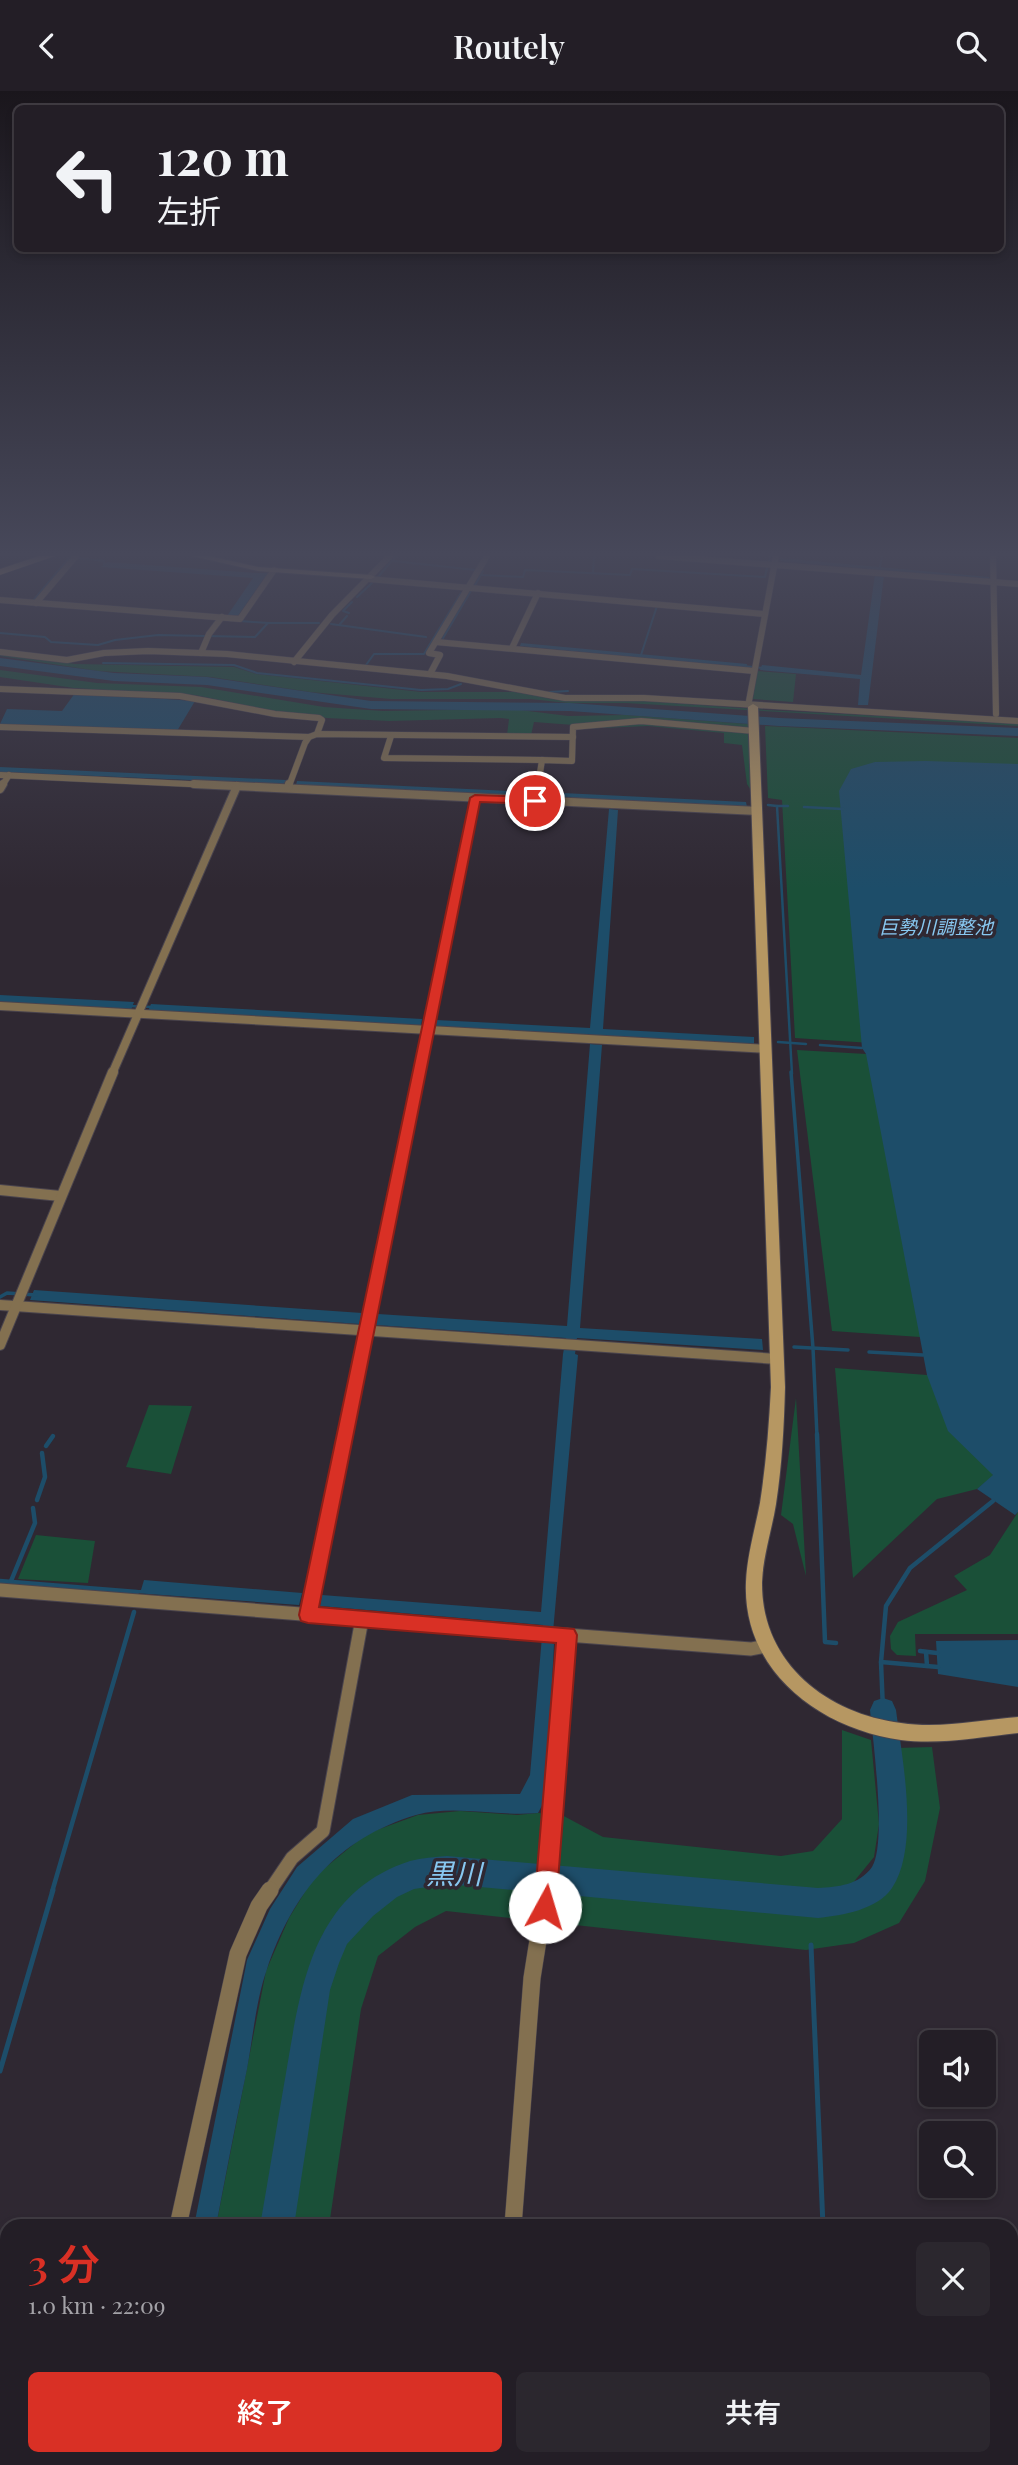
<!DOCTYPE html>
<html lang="ja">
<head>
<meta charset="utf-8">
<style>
  body { margin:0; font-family:"Playfair Display","Noto Sans JP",serif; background:#2b272e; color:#f1f3f6; height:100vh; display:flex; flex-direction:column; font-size:26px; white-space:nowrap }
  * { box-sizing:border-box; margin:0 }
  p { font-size:23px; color:#a3a2a7 }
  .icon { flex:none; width:38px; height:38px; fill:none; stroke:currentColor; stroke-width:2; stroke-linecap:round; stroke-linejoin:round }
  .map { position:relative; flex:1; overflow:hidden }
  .details { position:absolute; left:0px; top:2128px; width:1018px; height:247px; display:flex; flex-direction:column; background:#231e26; border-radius:21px 21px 0 0; box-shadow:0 4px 10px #0003,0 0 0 2px #403c43 }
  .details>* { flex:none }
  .hud { position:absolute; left:14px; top:14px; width:990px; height:147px; border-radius:10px; box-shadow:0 4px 10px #0003,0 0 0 2px #403c43; background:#231e26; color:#f1f3f6; overflow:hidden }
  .fabs { position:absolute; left:919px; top:1939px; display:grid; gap:14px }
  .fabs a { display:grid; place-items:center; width:77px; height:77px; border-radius:10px; background:#231e26; box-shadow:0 4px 10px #0003,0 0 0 2px #403c43; font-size:35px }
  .pin { position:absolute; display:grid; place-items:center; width:60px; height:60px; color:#fff; margin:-30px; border:4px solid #fff; border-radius:50%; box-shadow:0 2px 7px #0007 }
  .me { position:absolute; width:77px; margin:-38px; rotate:6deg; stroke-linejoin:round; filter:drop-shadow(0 0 5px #0008) }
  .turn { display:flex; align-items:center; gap:24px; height:147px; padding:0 28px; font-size:32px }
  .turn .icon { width:91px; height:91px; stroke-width:2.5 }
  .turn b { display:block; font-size:49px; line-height:60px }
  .round { display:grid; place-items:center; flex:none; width:74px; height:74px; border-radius:10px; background:#2b272e }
  .headline { display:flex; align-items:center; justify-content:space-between; height:119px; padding:0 28px }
  h1 { font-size:42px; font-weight:600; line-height:52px; color:#d93025 }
  .primary-button { display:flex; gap:14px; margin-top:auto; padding:14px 28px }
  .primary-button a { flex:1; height:80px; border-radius:10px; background:#d93025; color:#fff; font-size:28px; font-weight:600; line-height:80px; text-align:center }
  .primary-button a+a { background:#2b272e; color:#f1f3f6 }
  header { display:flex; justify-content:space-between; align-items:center; height:91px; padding:0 28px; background:#231e26; font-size:32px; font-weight:600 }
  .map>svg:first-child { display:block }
</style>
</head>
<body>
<header><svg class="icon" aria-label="back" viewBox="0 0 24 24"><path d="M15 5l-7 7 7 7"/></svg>Routely<svg class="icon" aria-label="search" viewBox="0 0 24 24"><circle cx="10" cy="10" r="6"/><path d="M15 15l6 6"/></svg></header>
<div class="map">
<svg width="1018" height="2374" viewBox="0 0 1018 2374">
  <rect width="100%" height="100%" fill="#2f2832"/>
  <!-- green -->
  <g fill="#1a5038">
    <path d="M0 562 75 573 234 576 256 583 421 601H515L552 608H619L766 619 1018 632V635L626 612H568L530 608H391L310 601 211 586 98 580 0 565Z"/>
    <path d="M0 579 97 592 201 596 324 616 383 620 512 618 568 625 626 624 748 633 752 701 747 693 742 654 724 652V642L648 635 578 638 574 634 534 631 531 644H507L509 628 501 627 389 630 327 627 273 620 195 604 74 597 0 586Z"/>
    <path d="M757 580 796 583 793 611 753 608Z"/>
    <path d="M765 635 1018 647V1019L920 1246 832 1240 797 959 866 963 917 955 795 947 782 709 768 707Z"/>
    <path d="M971 1275 993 1385 977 1398 937 1408 853 1487 835 1277 927 1284Z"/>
    <path d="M796 1307 806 1485 793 1433 781 1424Z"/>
    <path d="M149 1314 192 1315 171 1383 126 1376Z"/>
    <path d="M1018 1421V1543H915L916 1565 897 1564 891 1558 890 1545 898 1531 967 1499 954 1485 990 1464Z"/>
    <path d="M36 1444 95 1450 88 1492 18 1488Z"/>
    <path d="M842 1639 871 1649 879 1733 874 1766 852 1793 810 1803 442 1769 395 1780 354 1805 323 1843 307 1889 266 2135H216L266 1880 289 1827 314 1786 366 1743 418 1724 460 1720 517 1724 538 1722 560 1723 603 1746 781 1765 813 1760 842 1728Z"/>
    <path d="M932 1656 940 1717 925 1790 899 1832 854 1852 806 1859 446 1820 415 1836 378 1865 361 1918 329 2135H284L325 1892 347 1846 391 1803 443 1787 826 1825C838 1820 868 1812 876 1804 914 1768 899 1703 896 1657Z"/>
    <path d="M0 2326H7V2368H178L172 2374H0Z"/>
  </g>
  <!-- water -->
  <g fill="#1d4d69">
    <path d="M780 467 989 486V489L780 470Z"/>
    <path d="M107 471 257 482H268L237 526 227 525 253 487 101 476Z"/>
    <path d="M875 483 884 484 868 614H858L860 588 760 579 762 574 861 584Z"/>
    <path d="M521 552 747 573 746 577 520 555Z"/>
    <path d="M75 602 195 610 177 640 0 633 7 618 62 620Z"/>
    <path d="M926 670 1018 673V1421L1015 1424 977 1398 993 1384 948 1340 927 1284 866 963 862 957 839 700 851 678 875 671Z"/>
    <path d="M0 677V676L286 689 284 693 0 681Z"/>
    <path d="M297 690 531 701V705L296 694Z"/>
    <path d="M542 701 746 711 747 716 542 705Z"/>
    <path d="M609 718 618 719 603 938 754 946V953L434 936 436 929 590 937Z"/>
    <path d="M0 904 134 911 131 919 0 912Z"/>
    <path d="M151 913 422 928 421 935 148 920Z"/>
    <path d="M590 953 602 954 580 1237 762 1248 763 1259 577 1247 575 1263 578 1264 552 1552 554 1553 546 1707 538 1722C498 1726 454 1713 416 1724 336 1748 293 1802 267 1878 256 1909 253 1946 247 1978 236 2030 226 2083 216 2135H194L247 1869 270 1818 297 1776 353 1728 412 1704 520 1703 530 1684 543 1534 320 1515 322 1504 541 1521 563 1263 566 1247 376 1234 378 1223 567 1235Z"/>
    <path d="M34 1199 362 1222 359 1233 30 1209Z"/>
    <path d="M144 1489 302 1502 299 1514 135 1502 136 1499H141Z"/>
    <path d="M1018 1549V1596L938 1583 936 1550Z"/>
  </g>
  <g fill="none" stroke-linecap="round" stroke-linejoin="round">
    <!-- stream-far4 -->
    <g stroke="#1d4d69" stroke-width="2">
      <path d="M78 467 104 470V474H108"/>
      <path d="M394 470 475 479"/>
      <path d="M769 470 770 465"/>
      <path d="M880 476 882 465"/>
      <path d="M593 482 594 465"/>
      <path d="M481 484 523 486 525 479 630 484 632 478 765 486 768 473"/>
      <path d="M378 486 396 465"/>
      <path d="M475 494 483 480"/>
      <path d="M357 506 372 492"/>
      <path d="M33 510 70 466"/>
      <path d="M349 522 343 520 352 511"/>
      <path d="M240 530 268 532"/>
      <path d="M331 533 426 546"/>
      <path d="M340 533 347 525"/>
      <path d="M0 542 45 546 51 551 98 554 115 549 158 544 255 546 268 532H319"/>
      <path d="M443 547 472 498"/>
      <path d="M641 564 657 515"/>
      <path d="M103 572 234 574 257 582 421 599 448 598 461 593"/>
      <path d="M366 574 374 563H424L461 502"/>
      <path d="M743 575 763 577"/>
      <path d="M550 601 568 600"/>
    </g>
    <!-- stream-far3 -->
    <g stroke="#1d4d69" stroke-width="2.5">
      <path d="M768 714 777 715 792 983"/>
      <path d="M777 715H788"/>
      <path d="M804 716 843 718"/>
      <path d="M128 915 152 916"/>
      <path d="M778 951 806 953"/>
      <path d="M820 954 862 957"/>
    </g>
    <!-- stream-far2 -->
    <g stroke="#1d4d69" stroke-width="3.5">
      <path d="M791 981 813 1257 817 1345"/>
      <path d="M0 1206 7 1202 36 1204"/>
      <path d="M794 1256 848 1259"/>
      <path d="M869 1261 923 1264"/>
    </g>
    <!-- stream-far1 -->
    <g stroke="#1d4d69" stroke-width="4.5">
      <path d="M817 1343 825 1551 836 1552"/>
      <path d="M46 1355 53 1345"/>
      <path d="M37 1409 45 1386 42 1362"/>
      <path d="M0 1490 137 1501"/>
      <path d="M11 1490 35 1432 33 1417"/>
      <path d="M920 1560 937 1562"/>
      <path d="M926 1561 927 1575"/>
      <path d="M881 1571 886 1515 910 1477 993 1410"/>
      <path d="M883 1619 881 1571 938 1576"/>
      <path d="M52 1801 134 1521"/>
    </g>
    <!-- stream -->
    <g stroke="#1d4d69" stroke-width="5">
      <path d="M811 1854 823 2135"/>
      <path d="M0 1980 53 1799"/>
      <path d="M832 2368 833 2374"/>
    </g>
    <!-- river -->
    <g fill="#1d4d69" fill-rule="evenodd">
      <path d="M0 567 114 582 207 586 371 610 570 612 779 627 1018 637V645L779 635 570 620 371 618 207 594 114 590 0 575Z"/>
      <path d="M883 1607 892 1610 896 1619C902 1667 920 1755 892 1797 877 1819 843 1824 818 1827L447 1793 414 1798 397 1806 373 1825 347 1853 339 1872 330 1899 294 2135H260C269 2084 277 2033 286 1982 301 1895 312 1802 410 1770 422 1767 435 1766 447 1765L818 1797C838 1796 859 1794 872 1776 887 1753 873 1649 870 1619L874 1610Z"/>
      <path d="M179 2368H220L218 2374H177Z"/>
    </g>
    <!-- street-far4 casing -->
    <g stroke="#4a444d" stroke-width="7">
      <g id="street-far4">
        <path d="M659 465 1018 493"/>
        <path d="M993 465 996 623"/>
        <path d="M369 488 765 523"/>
        <path d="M0 509 240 528 274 479"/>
        <path d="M36 512 76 465"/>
        <path d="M436 551 754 580"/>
        <path d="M512 557 538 502"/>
        <path d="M0 561 67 569 104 562 148 560 227 563 447 585 565 607H644L1018 630"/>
        <path d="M201 562 209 543 222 526"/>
        <path d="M294 571 332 524 390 465"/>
        <path d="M430 583 440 564 429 562 487 465"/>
        <path d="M0 598 180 605 275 623 319 627 322 629 317 643"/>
        <path d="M749 610 776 465"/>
        <path d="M0 636 309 646"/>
        <path d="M391 645 384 667 542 669"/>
        <path d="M0 684 231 695"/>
        <path d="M2 695 9 684"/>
        <path d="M289 695 305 652 309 646 317 643 573 646"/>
        <path d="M538 695 542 669 572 670 573 636 641 630 754 640"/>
      </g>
    </g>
    <!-- street-far3 casing -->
    <g stroke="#4a444d" stroke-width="10">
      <g id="street-far3">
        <path d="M194 693 758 720"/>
        <path d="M288 697 289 693"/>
        <path d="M0 698 3 693"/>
        <path d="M535 710 538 693"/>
        <path d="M0 915 767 958"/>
        <path d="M112 983 237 695"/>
        <path d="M419 983 475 707"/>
      </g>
    </g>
    <!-- street-far2 casing -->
    <g stroke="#4a444d" stroke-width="12">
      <g id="street-far2">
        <path d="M0 1099 60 1105"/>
        <path d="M0 1214 777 1268"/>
        <path d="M0 1254 113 981"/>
        <path d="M344 1345 419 981"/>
      </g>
    </g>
    <!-- street-far1 casing -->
    <g stroke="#4a444d" stroke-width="15">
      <g id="street-far1">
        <path d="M0 1499 567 1544 546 1801"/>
        <path d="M308 1523 345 1343"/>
        <path d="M567 1544 751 1558 766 1555"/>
        <path d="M269 1801 292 1767 323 1740 362 1528"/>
      </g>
    </g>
    <!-- street casing -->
    <g stroke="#4a444d" stroke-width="18">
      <g id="street">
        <path d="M178 2135 238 1863 259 1815 270 1799"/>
        <path d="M513 2135 532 1887 546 1799"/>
        <path d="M0 2281H7"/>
        <path d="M495 2368V2374"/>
      </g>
    </g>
    <!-- secondary casing -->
    <g stroke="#4a444d" stroke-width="2">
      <g id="secondary">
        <path d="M192 465H209L258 476 371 484 375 486 371 488 258 480Z"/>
        <path d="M753 613 758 616 785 1296C784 1335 782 1374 776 1413 772 1438 763 1465 762 1491 761 1572 827 1623 901 1632 940 1638 980 1629 1018 1626V1642C980 1646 940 1654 901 1649 820 1638 742 1580 746 1491 747 1465 755 1438 760 1412 766 1374 769 1335 771 1296L748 616Z"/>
      </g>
    </g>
    <!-- primary casing -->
    <g stroke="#4a444d" stroke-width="1">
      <path id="primary" d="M39 465H55L0 484V478Z"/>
    </g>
    <!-- street-far4 -->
    <use href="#street-far4" stroke="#837050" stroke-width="6"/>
    <!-- street-far3 -->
    <use href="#street-far3" stroke="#837050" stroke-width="8"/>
    <!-- street-far2 -->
    <use href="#street-far2" stroke="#837050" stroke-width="10"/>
    <!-- street-far1 -->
    <use href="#street-far1" stroke="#837050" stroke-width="13"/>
    <!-- street -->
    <use href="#street" stroke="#837050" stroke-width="17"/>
    <!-- secondary -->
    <use href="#secondary" fill="#b69762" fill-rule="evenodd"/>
    <!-- primary -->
    <use href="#primary" fill="#ddb56f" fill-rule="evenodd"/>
  </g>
  <!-- sky -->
  <linearGradient id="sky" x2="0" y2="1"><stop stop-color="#1a161c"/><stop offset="0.58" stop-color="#47485a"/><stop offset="1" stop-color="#47485a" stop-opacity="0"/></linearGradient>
  <rect width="1018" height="798" fill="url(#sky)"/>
  <!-- route -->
  <path fill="#d93025" stroke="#8d1f18" stroke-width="2" d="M475 704 535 706 541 710 535 713 480 711 319 1516 574 1538 577 1544 556 1816 553 1824 545 1827 537 1824 534 1816 556 1552 308 1532 301 1530 299 1524 470 707Z"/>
  <g text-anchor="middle" stroke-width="7" stroke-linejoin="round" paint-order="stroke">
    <!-- far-water labels -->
    <g font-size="19" font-style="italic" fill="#88c8f1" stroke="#2f2832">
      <text x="936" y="843">巨勢川調整池</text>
    </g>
    <!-- near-water labels -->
    <g font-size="28" font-style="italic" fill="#88c8f1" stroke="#2f2832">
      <text x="454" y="1793">黒川</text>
    </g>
  </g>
</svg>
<div class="fabs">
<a><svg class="icon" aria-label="sound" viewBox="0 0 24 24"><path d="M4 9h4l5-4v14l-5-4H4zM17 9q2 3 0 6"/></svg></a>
<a><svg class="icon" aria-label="search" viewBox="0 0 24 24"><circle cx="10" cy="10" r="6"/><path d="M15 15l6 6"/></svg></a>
</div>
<div class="pin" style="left:535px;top:710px;background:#d93025"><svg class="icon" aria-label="arrive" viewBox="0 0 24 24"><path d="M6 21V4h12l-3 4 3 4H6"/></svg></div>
<svg class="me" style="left:545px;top:1816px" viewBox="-20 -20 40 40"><circle r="19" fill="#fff"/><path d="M0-13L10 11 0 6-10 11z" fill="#d93025"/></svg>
<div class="hud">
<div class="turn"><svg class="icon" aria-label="left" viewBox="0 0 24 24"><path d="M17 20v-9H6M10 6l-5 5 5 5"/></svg><div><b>120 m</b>左折</div></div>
</div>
<section class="details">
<div class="headline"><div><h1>3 分</h1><p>1.0 km · 22:09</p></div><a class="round"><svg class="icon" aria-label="close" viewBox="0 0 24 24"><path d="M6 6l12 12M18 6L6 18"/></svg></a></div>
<div class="primary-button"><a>終了</a><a>共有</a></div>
</section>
</div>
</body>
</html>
